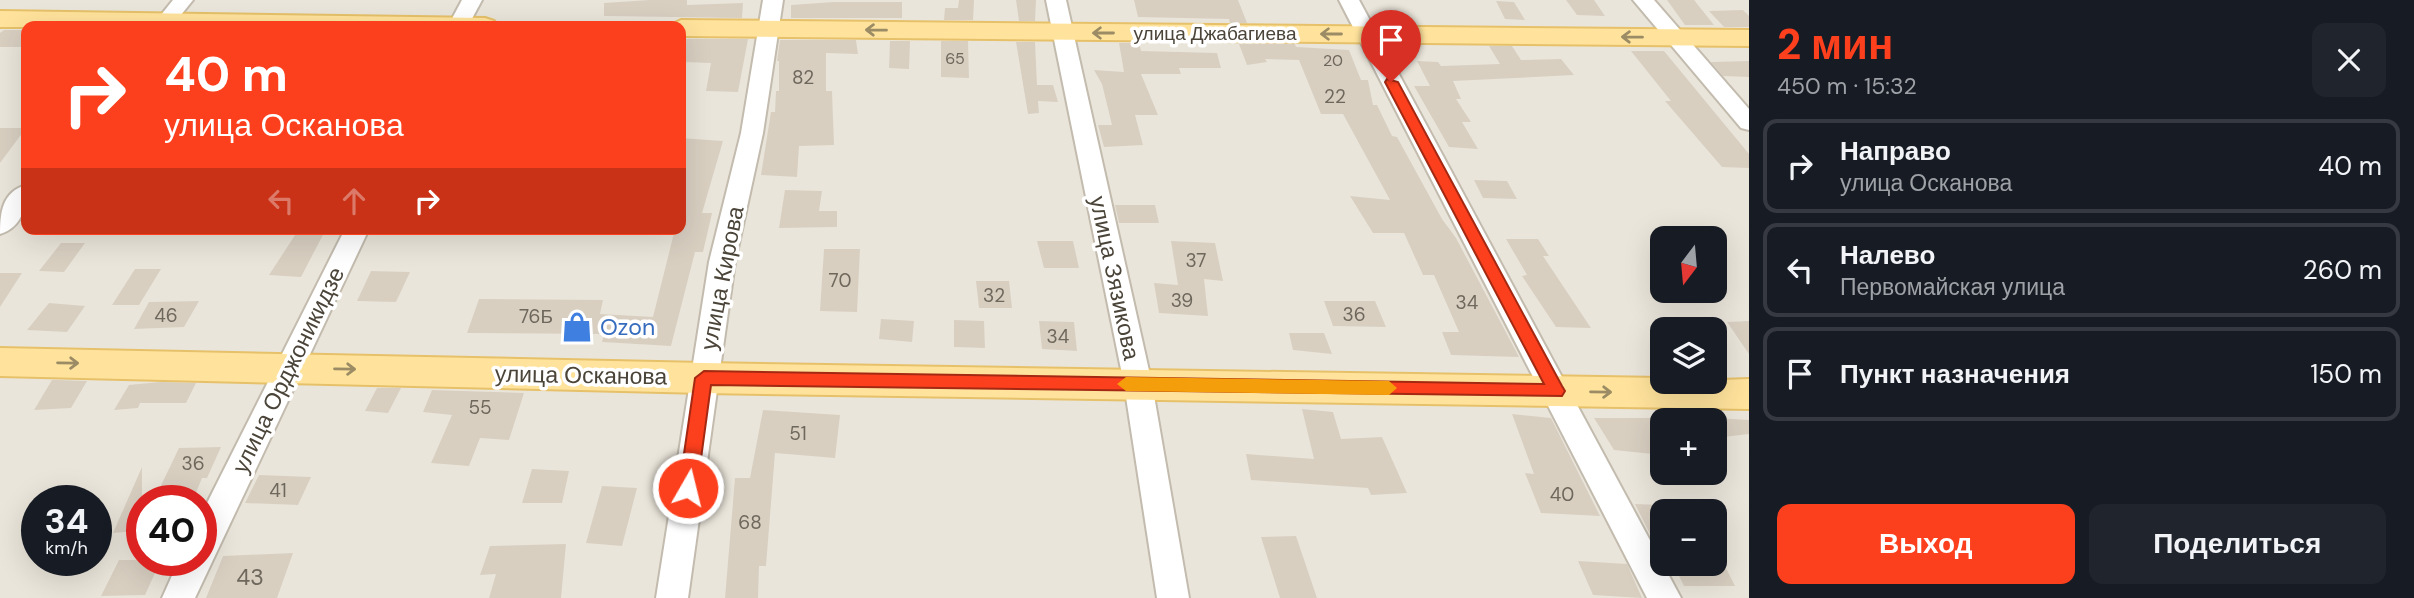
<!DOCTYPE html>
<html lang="ru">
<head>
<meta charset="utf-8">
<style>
  body { margin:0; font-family:"DM Sans",sans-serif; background:#20242c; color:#f1f3f6; height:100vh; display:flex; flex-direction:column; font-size:26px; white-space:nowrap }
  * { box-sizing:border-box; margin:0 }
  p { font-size:23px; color:#9ea1a6 }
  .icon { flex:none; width:38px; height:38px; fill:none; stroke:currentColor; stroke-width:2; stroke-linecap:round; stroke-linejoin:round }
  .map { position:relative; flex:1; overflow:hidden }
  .side { display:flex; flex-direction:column; background:#171b24; width:665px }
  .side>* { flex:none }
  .banner { position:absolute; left:21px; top:21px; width:665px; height:214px; border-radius:14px; box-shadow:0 7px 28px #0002; background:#fc3f1d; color:#fff; overflow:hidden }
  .needle { width:46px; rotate:196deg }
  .tools { position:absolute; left:1650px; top:226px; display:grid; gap:14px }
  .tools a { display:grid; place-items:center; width:77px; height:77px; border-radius:14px; background:#171b24; box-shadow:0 7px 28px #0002; font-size:35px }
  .speed { position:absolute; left:21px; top:485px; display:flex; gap:14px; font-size:35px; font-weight:700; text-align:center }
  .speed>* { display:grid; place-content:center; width:91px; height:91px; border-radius:50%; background:#171b24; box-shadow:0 7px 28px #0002; line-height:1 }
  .speed small { font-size:18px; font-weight:400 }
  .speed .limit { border:10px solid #d22; background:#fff; color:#111 }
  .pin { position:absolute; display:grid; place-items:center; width:60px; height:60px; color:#fff; margin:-72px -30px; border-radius:50% 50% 50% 0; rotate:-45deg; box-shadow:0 0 7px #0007 }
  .pin .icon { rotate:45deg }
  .me { position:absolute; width:77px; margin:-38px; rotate:8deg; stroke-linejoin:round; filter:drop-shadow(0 0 5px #0008) }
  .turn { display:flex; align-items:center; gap:24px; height:147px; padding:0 28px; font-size:32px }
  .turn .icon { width:91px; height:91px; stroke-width:2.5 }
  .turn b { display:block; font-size:49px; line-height:60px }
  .lanes { display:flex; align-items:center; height:66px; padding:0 28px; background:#0003; justify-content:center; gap:35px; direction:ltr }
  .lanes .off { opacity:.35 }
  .round { display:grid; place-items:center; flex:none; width:74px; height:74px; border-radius:14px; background:#20242c }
  .summary { display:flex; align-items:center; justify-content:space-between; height:119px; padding:0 28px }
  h1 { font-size:42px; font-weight:800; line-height:52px; color:#fc3f1d }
  .action { display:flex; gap:14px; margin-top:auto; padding:14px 28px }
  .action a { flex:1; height:80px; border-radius:14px; background:#fc3f1d; color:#fff; font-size:28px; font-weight:800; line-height:80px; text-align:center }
  .action a+a { background:#20242c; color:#f1f3f6 }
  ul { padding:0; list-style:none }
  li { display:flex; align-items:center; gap:21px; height:94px; margin:0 14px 10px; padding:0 14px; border:4px solid #363941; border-radius:14px }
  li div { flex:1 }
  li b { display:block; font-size:26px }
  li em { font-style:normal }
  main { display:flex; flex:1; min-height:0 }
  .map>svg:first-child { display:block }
</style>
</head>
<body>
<main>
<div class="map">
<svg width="1749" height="598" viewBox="0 0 1749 598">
  <rect width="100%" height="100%" fill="#f6f3ec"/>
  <!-- residential -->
  <path fill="#eae5da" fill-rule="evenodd" d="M0 0H1749V598H0ZM26 26H681V229H26ZM1662 238H1715V290H1662ZM1662 329H1715V382H1662ZM1662 420H1715V472H1662ZM37 500H96V560H37ZM142 500H201V560H142ZM1662 511H1715V564H1662Z"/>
  <!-- building -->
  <g fill="#d8cfc1">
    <path d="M649 0H687V5L743 3 742 18 604 16V3Z"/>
    <path d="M959 0H974L973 20H944L945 8H958Z"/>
    <path d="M1016 0H1036L1035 21H1019Z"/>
    <path d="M1134 0H1238L1247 23H1230L1229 19 1138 17Z"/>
    <path d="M1566 0H1594L1605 16 1577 15Z"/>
    <path d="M1667 0H1694L1714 25H1685Z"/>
    <path d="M1496 1 1514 2 1525 20 1505 19Z"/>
    <path d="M834 2H902V18H791V5Z"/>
    <path d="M1743 10 1749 16V27H1724L1709 11Z"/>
    <path d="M4 30H26V47H0V33Z"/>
    <path d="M681 39H748L738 92 706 91 711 63 681 62Z"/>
    <path d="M780 40H856L858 54 826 53V91H832L834 145 799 146 797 177 761 175 771 112H775L776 91H779V61H777Z"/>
    <path d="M890 41H910L909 69 889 68Z"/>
    <path d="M941 41H968L969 78 941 77Z"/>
    <path d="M1016 42H1035L1037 85H1053L1058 102 1038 101 1039 113 1028 114Z"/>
    <path d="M1119 43H1139L1141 51 1217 53 1221 68H1179L1181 74H1141L1158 115H1135L1143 145 1104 147 1098 125H1112L1102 84 1094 70 1124 72Z"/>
    <path d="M1239 44H1295L1296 47 1349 50 1361 80H1368L1373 105H1377L1392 136 1397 137 1442 219 1456 238 1519 357 1451 355 1442 332H1459L1434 275H1423L1404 233H1373L1350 196 1390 200 1343 114H1321L1299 60 1265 59 1267 62 1247 65Z"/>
    <path d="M1489 46H1512L1521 60 1561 59 1574 75 1453 81 1461 99H1456L1471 122H1462L1478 149 1449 147 1414 86H1430L1417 61 1438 62 1441 66 1500 64Z"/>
    <path d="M1631 51H1664L1749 154V168L1722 167 1665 101H1671Z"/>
    <path d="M1749 61V77L1723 76 1711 62Z"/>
    <path d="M0 128H26L0 163Z"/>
    <path d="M681 138 723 141 702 213H712L703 252H695L671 346 602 342 604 334 467 333 479 299 603 300 600 314 653 317 675 229H681Z"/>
    <path d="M1474 180 1507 181 1517 199 1483 198Z"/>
    <path d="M785 190 822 191 819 211H837V227L779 228Z"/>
    <path d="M1115 205H1155L1159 223H1119Z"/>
    <path d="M299 229H326L301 277 269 275Z"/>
    <path d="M1506 239H1538L1549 256H1543L1591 328 1556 327 1522 276 1527 275Z"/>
    <path d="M1037 241H1073L1079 268H1044Z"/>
    <path d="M1171 241 1215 243 1223 281 1204 279 1208 316 1159 313 1154 283 1178 285Z"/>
    <path d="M61 243H85L64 272 39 271Z"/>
    <path d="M824 249H860L857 312 820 311Z"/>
    <path d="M135 269H161L139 305H112Z"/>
    <path d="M371 271 410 272 396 302 357 301Z"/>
    <path d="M0 273H22L0 307Z"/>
    <path d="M976 281H1009L1012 308H979Z"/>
    <path d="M199 301 184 327 134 329 149 302Z"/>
    <path d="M1324 301H1375L1386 327 1333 326Z"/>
    <path d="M49 303 85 306 67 332 27 330Z"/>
    <path d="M881 319 914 321 912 342 879 339Z"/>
    <path d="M954 320 984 321 985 348 954 347Z"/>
    <path d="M1039 321 1074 322 1077 351 1042 349Z"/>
    <path d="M1749 321V354L1727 322Z"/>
    <path d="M1289 333H1324L1332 354 1293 350Z"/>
    <path d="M52 380H58L87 381 71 408 34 410Z"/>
    <path d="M160 382 196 383 186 403H140L138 408 114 410 129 385Z"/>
    <path d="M377 388H401L388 413 365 411Z"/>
    <path d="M432 390 524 393 509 440 480 438 469 466 431 463 452 415 423 412Z"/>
    <path d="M1302 409 1333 412 1341 439 1382 437 1407 493 1371 495 1368 488 1251 480 1246 454 1314 459Z"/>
    <path d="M763 410 840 415 835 458 775 453 766 566H759L758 598H725L735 478H750Z"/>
    <path d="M1512 414 1551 418 1600 516 1541 513 1525 473 1534 474Z"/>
    <path d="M1594 418H1662V455L1614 450Z"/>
    <path d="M1715 418 1749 420V434L1715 438Z"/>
    <path d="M221 447 207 478H202L193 500H154L179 448Z"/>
    <path d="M142 467V525L138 531 113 533Z"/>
    <path d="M532 469 569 471 562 503H522Z"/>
    <path d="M259 475 311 477 298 505 245 503Z"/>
    <path d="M602 486 637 488 622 546 586 543Z"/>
    <path d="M1635 504 1662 505V558Z"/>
    <path d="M1296 536 1317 598H1280L1261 537Z"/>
    <path d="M566 544 561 598H489L496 574 480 575 490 546Z"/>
    <path d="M293 553 277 598H206L223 556Z"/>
    <path d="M119 560H161L145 595 101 596Z"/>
    <path d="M1578 561 1627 564 1642 598 1593 595Z"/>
    <path d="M1673 564H1724L1735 586H1684Z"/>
  </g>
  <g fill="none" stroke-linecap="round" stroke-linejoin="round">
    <!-- minor casing -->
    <g stroke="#c2bbae" stroke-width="4">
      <g id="minor">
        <path d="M173 0H193L172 26H152Z"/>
        <path d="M462 0H482L468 26H448Z"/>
        <path d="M763 0H783L763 133 735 262 688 598H656L709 262 741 133Z"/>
        <path d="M1046 0H1066L1152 384 1189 598H1157L1124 384Z"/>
        <path d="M1339 0H1359L1681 598H1647Z"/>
        <path d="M1633 0H1654L1749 109V130L1741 128Z"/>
        <path d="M26 185C27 205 23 227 0 234 0 213 2 192 26 185Z"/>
        <path d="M345 229H369L195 598H162L179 560H201V515Z"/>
      </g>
    </g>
    <!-- major casing -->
    <g stroke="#e6c16a" stroke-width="4">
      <g id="major">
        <path d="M0 11 485 18 494 21 498 26 0 27Z"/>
        <path d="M681 20 1749 30V46L681 36V26H669Z"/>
        <path d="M0 348 704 363 1662 378V382L1749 379V409L704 393 0 376Z"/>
      </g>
    </g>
    <!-- minor -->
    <use href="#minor" fill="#fff" fill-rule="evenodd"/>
    <!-- major -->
    <use href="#major" fill="#ffe39c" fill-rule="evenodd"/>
  </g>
  <!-- one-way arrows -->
  <defs><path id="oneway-shaft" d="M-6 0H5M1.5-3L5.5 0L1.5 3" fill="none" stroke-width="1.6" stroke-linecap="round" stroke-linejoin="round" transform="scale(1.75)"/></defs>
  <g stroke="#9c8c66">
    <use href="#oneway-shaft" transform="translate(876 30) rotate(-179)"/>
    <use href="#oneway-shaft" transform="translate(1103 33) rotate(-180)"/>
    <use href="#oneway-shaft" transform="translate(1331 34) rotate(-180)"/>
    <use href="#oneway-shaft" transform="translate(1632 37) rotate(-179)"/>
    <use href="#oneway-shaft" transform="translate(68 363) rotate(1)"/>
    <use href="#oneway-shaft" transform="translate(345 369) rotate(1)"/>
    <use href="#oneway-shaft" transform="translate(1601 392) rotate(1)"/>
  </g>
  <!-- route -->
  <path fill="#fc3f1d" stroke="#a42913" stroke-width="2" d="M1387 79 1398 82 1562 386 1565 391 1562 396 711 385 697 488 694 494 688 496 681 494 679 488 695 378 704 371 1544 384 1385 82Z"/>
  <!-- slow -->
  <path fill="#f59e0b" d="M1126 377 1389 381 1397 388 1389 395 1126 391 1117 384Z"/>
  <!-- icons -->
  <defs>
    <g id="shop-bare" transform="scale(2.415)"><path d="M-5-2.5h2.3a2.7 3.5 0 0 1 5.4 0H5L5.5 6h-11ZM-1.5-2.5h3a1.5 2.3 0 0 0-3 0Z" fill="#3f7fe0" stroke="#fff" stroke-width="2.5" paint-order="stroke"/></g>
  </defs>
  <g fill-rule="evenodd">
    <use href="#shop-bare" x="577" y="327"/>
  </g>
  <g text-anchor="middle" stroke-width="7" stroke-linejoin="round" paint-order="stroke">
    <!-- far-number labels -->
    <g font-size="16" fill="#6e675b">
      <text x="955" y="64">65</text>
      <text x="1333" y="66">20</text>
    </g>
    <!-- far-street labels -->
    <g font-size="19" fill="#4b4439" stroke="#fff">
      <text x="1215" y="40">улица Джабагиева</text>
    </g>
    <!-- number labels -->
    <g font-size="19" fill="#6e675b">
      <text x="803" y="84">82</text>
      <text x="1335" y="103">22</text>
      <text x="1196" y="267">37</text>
      <text x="840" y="287">70</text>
      <text x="994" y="302">32</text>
      <text x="1182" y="307">39</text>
      <text x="1467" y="309">34</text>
      <text x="1354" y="321">36</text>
      <text x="166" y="322">46</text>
      <text x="536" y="323">76Б</text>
      <text x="1058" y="343">34</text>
      <text x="480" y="414">55</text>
      <text x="798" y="440">51</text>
      <text x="193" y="470">36</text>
      <text x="278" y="497">41</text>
      <text x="1562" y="501">40</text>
      <text x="750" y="529">68</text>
    </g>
    <!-- street labels -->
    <g font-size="23" fill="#4b4439" stroke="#fff">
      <text transform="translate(722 278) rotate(-79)" y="8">улица Кирова</text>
      <text transform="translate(1115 278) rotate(78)" y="8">улица Зязикова</text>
      <text transform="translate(288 370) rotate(-64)" y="8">улица Орджоникидзе</text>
      <text transform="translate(581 375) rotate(1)" y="8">улица Осканова</text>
    </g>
    <!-- shop labels -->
    <g font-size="23" fill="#366cbe" stroke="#fff" text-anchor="start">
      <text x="600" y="335">Ozon</text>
    </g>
    <!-- near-number labels -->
    <g font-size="23" fill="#6e675b">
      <text x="250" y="585">43</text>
    </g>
  </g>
</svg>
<div class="tools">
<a><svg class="needle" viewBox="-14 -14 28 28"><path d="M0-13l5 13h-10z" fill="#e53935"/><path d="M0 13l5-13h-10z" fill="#9ea1a6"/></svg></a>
<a><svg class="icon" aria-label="layers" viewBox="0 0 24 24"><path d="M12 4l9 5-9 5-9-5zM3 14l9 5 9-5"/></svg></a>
<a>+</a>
<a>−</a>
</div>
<div class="speed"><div>34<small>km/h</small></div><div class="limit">40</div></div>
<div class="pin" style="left:1391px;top:82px;background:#d93025"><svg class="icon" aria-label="arrive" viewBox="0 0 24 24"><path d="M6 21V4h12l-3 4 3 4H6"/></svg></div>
<svg class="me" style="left:688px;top:488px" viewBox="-20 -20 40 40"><circle r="17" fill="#fc3f1d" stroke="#fff" stroke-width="3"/><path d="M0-11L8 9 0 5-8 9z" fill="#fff"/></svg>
<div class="banner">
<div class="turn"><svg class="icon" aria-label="right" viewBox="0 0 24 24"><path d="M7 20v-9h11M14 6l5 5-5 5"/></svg><div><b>40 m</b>улица Осканова</div></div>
<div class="lanes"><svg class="icon off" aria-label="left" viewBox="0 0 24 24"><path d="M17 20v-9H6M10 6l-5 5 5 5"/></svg><svg class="icon off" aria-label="ahead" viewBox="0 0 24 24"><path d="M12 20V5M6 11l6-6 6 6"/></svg><svg class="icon" aria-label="right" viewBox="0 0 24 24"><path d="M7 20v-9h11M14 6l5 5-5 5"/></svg></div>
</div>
</div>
<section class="side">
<div class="summary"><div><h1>2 мин</h1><p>450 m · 15:32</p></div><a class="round"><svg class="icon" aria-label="close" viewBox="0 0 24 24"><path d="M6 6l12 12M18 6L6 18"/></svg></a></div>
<ul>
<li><svg class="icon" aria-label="right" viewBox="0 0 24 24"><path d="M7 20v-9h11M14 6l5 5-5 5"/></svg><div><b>Направо</b><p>улица Осканова</p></div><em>40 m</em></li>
<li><svg class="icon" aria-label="left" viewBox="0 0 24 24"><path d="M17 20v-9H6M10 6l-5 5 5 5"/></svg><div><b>Налево</b><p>Первомайская улица</p></div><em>260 m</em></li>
<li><svg class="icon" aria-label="arrive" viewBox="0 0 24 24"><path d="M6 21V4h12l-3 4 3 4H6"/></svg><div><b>Пункт назначения</b></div><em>150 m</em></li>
</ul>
<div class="action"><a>Выход</a><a>Поделиться</a></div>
</section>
</main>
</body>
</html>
